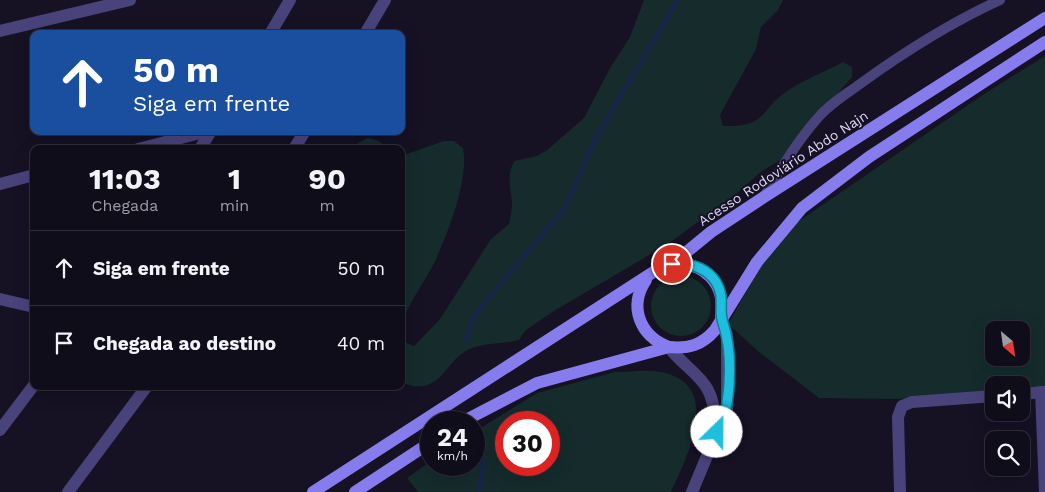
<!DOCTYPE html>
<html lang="pt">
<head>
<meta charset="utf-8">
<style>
  body { margin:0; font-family:"Work Sans",sans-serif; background:#191623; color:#f1f3f6; height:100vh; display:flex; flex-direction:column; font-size:19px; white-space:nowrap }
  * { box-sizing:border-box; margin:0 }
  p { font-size:16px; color:#9c9ca2 }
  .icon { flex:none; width:28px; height:28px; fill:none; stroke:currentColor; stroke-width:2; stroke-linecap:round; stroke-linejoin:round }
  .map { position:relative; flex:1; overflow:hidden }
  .details { position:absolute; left:30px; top:145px; width:375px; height:245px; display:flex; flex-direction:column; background:#100d1a; border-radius:10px; box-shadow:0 5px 20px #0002,0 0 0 1px #302d39 }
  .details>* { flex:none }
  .guide { position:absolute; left:30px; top:30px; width:375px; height:105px; border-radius:10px; box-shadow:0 5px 20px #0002,0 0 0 1px #302d39; background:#1a4fa0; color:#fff; overflow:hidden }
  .needle { width:32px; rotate:151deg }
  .fabs { position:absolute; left:985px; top:321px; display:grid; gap:10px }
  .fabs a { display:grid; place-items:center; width:45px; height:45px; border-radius:10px; background:#100d1a; box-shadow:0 5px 20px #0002,0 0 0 1px #302d39; font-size:25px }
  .speed { position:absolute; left:420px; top:411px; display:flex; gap:10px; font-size:25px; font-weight:700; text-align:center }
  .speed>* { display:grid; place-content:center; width:65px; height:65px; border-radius:50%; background:#100d1a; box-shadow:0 5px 20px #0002,0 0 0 1px #302d39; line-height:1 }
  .speed small { font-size:12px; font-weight:400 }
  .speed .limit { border:8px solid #d22; background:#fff; color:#111 }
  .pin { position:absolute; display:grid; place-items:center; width:42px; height:42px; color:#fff; margin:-21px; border:2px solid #fff; border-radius:50%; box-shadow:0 1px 5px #0007 }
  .me { position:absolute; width:55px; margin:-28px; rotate:23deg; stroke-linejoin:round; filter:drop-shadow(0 0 4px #0008) }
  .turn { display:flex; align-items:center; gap:18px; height:105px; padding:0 20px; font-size:22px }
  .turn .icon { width:65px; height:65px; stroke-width:2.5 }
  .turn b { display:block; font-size:35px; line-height:42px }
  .eta { display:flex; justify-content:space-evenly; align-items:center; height:85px; text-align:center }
  .eta b { font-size:30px; font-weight:700; line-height:35px }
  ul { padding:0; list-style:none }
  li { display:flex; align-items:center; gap:15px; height:75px; padding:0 20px; border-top:1px solid #302d39 }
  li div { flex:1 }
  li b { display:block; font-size:19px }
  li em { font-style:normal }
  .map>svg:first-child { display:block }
</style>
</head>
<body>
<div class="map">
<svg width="1045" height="492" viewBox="0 0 1045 492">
  <rect width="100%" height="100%" fill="#161123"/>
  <!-- green -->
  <g fill="#152b2c" fill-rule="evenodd">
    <path d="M644 0H783L778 10 761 27 756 49 720 115 723 126C768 127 758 111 787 91 805 79 824 72 843 62L852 67V77L782 159 762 171 736 194 668 244 554 311 526 330 519 340C504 344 486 343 472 348 444 358 442 400 401 382V332L404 342 414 346 440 319 491 239 509 224C510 218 512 210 512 204 511 187 506 177 514 161L537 156 547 150 584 118 610 68 630 37Z"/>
    <path d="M1045 56V389L1021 391V385H994V393L896 399 819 398 759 352 728 324 760 267 786 230 984 94ZM994 330H1021V358H994Z"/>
    <path d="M367 138 379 141 388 149H348Z"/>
    <path d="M444 141H454L463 148C469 179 449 230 436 259 425 283 407 303 401 328V156Z"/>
    <circle cx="681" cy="306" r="30"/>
    <path d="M615 372C629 372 647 369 661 372 724 384 687 457 671 492H418L407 478 431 461V465H474V432L537 393ZM549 422V465H506V422Z"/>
  </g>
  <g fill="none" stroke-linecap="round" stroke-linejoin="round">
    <!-- stream -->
    <g stroke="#172647" stroke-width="5">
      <path d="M465 340 475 314 565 208 595 139 678 0"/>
      <path d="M479 492 484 460"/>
    </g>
    <!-- lane -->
    <path stroke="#49437b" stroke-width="10" d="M765 195C781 169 796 143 816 120 828 105 845 95 860 84 904 52 950 23 1000 0"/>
    <!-- street -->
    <g stroke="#49437b" stroke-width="12">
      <path d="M0 31 130 0"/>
      <path d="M270 34 290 0"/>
      <path d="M365 34 385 0"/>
      <path d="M138 149 208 131"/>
      <path d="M200 149 211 131"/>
      <path d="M294 149 305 131"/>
      <path d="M0 184 34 175"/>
      <path d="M0 299 34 307"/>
      <path d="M669 347C680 363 700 374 708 390 715 403 715 419 717 432"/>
      <path d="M1041 392 1045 492"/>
      <path d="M1021 394 1045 392"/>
      <path d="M0 430 34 385"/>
      <path d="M68 492 147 386"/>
      <path d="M692 492 717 432 723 423 727 411V335L721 318"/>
      <path d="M900 492 898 417 902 406 912 402 994 396"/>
    </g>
    <!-- secondary -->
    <g stroke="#877ced" stroke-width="12">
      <path d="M672 264C704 262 726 283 721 316"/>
      <path d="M646 280C628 307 640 336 669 347"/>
      <path d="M462 422 537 383 669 347C689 349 702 345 715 330L757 262 802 208 869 157 1045 42"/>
      <path d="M313 492 655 271 672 264 711 232 764 197 1045 18"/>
      <path d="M355 492 431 442"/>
    </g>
  </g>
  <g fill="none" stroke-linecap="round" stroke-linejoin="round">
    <!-- route casing -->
    <g stroke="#147c91" stroke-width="12">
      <path id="route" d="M672 264C690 263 706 267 716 282 725 297 719 306 722 319 723 324 725 329 726 334 732 359 731 412 717 432"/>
    </g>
    <!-- route -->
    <use href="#route" stroke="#1fbedf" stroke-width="9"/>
  </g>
  <g text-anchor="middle" stroke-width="4" stroke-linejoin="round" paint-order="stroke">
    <!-- street labels -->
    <g font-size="14" fill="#dfd8fa" stroke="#161123">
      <text transform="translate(783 168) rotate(-33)" y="5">Acesso Rodoviário Abdo Najn</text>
    </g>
  </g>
</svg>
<div class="fabs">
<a><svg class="needle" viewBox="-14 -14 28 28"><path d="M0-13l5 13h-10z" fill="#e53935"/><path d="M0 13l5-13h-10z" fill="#9c9ca2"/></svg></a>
<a><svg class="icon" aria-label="sound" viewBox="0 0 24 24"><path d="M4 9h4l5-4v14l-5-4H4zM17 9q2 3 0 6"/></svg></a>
<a><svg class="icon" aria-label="search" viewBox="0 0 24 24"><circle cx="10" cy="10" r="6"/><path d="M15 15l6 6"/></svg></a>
</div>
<div class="speed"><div>24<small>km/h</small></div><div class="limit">30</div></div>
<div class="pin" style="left:672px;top:264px;background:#d93025"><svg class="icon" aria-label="arrive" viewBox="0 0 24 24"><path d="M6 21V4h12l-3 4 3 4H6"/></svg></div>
<svg class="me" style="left:717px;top:432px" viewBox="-20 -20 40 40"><circle r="19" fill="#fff"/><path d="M0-13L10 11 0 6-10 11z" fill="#1fbedf"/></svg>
<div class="guide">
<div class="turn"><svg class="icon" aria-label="ahead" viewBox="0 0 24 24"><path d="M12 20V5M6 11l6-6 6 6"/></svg><div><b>50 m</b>Siga em frente</div></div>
</div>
<section class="details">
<div class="eta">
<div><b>11:03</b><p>Chegada</p></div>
<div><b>1</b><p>min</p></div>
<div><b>90</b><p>m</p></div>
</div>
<ul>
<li><svg class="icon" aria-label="ahead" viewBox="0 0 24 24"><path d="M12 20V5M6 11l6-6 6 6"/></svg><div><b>Siga em frente</b></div><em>50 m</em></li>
<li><svg class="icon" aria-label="arrive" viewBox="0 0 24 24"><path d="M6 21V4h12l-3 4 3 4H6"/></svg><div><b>Chegada ao destino</b></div><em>40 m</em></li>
</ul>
</section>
</div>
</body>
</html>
